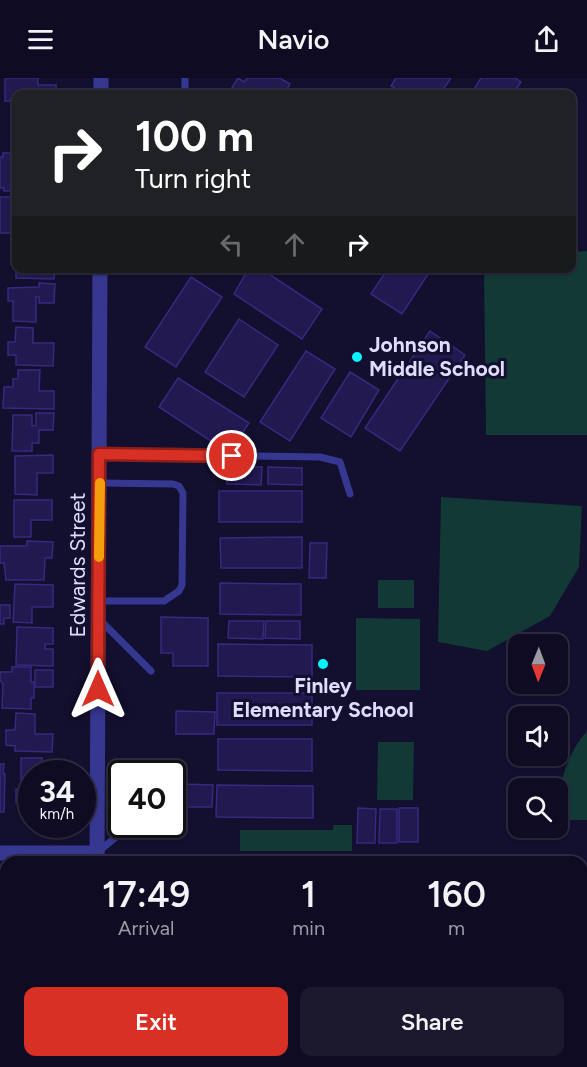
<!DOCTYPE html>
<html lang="en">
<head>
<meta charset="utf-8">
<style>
  body { margin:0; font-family:Figtree,sans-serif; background:#1c192f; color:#f1f3f6; height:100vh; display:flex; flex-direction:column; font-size:22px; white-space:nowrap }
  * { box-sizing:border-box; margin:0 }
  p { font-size:20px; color:#9b9ba5 }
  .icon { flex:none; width:33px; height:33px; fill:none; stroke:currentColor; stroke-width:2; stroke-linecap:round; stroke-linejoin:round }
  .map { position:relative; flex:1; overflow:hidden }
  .drawer { position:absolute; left:0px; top:778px; width:588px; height:212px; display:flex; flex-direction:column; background:#0e0b22; border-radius:18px 18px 0 0; box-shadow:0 2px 4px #0004,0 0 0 2px #2e2b40 }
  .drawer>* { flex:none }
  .guide { position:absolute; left:12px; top:12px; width:564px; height:183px; border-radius:12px; box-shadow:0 2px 4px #0004,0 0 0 2px #2e2b40; background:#202124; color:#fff; overflow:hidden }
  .needle { width:39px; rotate:181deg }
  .controls { position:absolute; left:508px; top:556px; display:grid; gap:12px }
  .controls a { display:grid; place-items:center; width:60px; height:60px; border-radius:12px; background:#0e0b22; box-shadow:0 2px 4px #0004,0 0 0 2px #2e2b40; font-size:30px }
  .speed { position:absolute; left:18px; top:682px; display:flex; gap:12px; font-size:30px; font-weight:700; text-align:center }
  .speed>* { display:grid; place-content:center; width:78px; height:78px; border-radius:50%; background:#0e0b22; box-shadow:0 2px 4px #0004,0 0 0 2px #2e2b40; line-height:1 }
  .speed small { font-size:15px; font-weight:400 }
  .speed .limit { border:3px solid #111; border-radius:9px; background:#fff; color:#111 }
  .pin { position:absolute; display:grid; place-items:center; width:51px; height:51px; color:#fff; margin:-26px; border:3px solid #fff; border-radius:50%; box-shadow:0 2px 6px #0007 }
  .me { position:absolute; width:66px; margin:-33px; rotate:0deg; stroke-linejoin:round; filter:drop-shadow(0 0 4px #0008) }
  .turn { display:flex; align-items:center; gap:21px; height:126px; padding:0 24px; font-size:27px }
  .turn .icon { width:78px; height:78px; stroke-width:2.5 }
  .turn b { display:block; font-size:42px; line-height:51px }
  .lanes { display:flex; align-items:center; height:57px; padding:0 24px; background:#0003; justify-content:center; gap:30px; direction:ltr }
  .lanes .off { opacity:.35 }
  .eta { display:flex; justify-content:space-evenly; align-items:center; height:102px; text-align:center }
  .eta b { font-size:36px; font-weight:600; line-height:42px }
  .cta { display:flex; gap:12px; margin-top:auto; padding:12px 24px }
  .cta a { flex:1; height:69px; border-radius:12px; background:#d93025; color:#fff; font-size:24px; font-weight:600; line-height:69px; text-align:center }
  .cta a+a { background:#1c192f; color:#f1f3f6 }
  header { display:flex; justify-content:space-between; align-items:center; height:78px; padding:0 24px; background:#0e0b22; font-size:27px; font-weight:600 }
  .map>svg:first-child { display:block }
</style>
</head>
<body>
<header><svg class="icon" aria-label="menu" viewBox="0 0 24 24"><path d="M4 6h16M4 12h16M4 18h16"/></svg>Navio<svg class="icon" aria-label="share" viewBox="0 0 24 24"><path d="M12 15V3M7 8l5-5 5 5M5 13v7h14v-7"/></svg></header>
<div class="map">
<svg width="587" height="989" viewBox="0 0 587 989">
  <rect width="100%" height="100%" fill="#130f2e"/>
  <!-- green -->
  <g fill="#123936">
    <path d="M587 173V357H486L484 191 572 190V174Z"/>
    <path d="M441 419 582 428 579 489 550 538 487 573 438 564Z"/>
    <rect x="378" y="502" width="36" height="28"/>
    <path d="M356 540 420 541V612H356Z"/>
    <path d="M587 653V742H558C558 709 565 678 587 653Z"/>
    <path d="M378 664H414L413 722H377Z"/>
    <path d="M334 747H352V773H240V752H333Z"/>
  </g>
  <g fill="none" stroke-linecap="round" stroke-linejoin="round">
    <!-- stream -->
    <g stroke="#062551" stroke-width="4.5">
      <path d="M582 952 587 948"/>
      <path d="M537 989 543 984"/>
    </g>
  </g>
  <!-- building -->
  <g fill="#221951" stroke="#36297f" stroke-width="1.5">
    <path d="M5 0H38V7H56V16H16V23H5Z"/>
    <path d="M238 0 244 4 247 0H280L290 6 285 14 289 16H228Z"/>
    <path d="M396 0H451L440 16H405L391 8Z"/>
    <path d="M481 0H515L521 4 513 16H471Z"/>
    <path d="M3 75H16V113H4V110H0V79H3Z"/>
    <rect x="0" y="119" width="16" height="36"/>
    <path d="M16 163V190H55L54 201 16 200Z"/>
    <path d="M249 190H260L322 231 302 261 234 216Z"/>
    <path d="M388 190H432L402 236 371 216Z"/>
    <path d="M191 199 222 219 176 289 145 269Z"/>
    <path d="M39 205 55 206 54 225H39V219H36V244L13 243V223H8V210L39 209Z"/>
    <path d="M239 241 278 267 244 319 205 294Z"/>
    <path d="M16 249 33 250V265H54L53 288 16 287V277H8V264H15Z"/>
    <path d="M430 253 465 277 400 373 365 350Z"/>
    <path d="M306 273 335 291 290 363 260 344Z"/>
    <path d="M18 292H40L39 313H54V331L3 330 4 309H13V301H18Z"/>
    <path d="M350 294 379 312 351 359 321 340Z"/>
    <path d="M178 300 249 345 229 375 159 329Z"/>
    <path d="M36 335H54L53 352H39V365H32V373H12L13 337H32V348H36Z"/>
    <path d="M53 377V395H37V417L15 416V378Z"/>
    <path d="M227 388 262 389 261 407 227 406Z"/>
    <path d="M268 389 302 390V407L268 406Z"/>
    <rect x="219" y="413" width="83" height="31"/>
    <path d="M14 422H52V442H31V459H14Z"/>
    <path d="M302 459V490H221L220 460Z"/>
    <path d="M27 463 53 464 52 480H45L44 502H6L4 485H0V468H27Z"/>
    <path d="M310 465H327L326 500H309Z"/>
    <path d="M220 505 301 506V537L220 536Z"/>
    <path d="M15 506 53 507V529H32V545L13 544Z"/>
    <path d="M0 527H10V540H4V546H0Z"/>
    <path d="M161 539 208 540V588H173V575H161Z"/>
    <path d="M229 543H264L263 561 228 560Z"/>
    <path d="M266 543H300V561L265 560Z"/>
    <path d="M17 549 53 550V566H45V571H53V588L16 587Z"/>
    <path d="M218 566 312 567V599L218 598Z"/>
    <path d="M12 589H31V604H34V620H31V631L2 630 3 606 0 602V594H12Z"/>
    <rect x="35" y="592" width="18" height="17"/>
    <rect x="217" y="615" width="95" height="32"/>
    <path d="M176 633 215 634 214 656H176Z"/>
    <path d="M16 635 35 636V656H53L52 674 15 673V668L6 667V652H15Z"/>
    <path d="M218 661H312V693L218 692Z"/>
    <path d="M21 680H42V693H43V696H32V731H21V725H16V711H21Z"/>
    <path d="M0 686H4L3 696H5L4 734H0Z"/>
    <path d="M181 706 213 707 212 729H181Z"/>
    <path d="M217 707 313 708V740L216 739Z"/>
    <path d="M358 730 376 731 375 765H357Z"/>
    <rect x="399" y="730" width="19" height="34"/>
    <path d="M380 731H397V765H379Z"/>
    <path d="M306 780 334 781V784H306Z"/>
    <path d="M0 925H6V950H4L5 940H0Z"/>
    <rect x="0" y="956" width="6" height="18"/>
    <rect x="17" y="984" width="37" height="5"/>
    <rect x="140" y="984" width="73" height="5"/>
  </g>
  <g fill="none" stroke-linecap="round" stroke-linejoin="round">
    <!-- service -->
    <g stroke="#363791" stroke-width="7">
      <path d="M185 16V0"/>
      <path d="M100 191 172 190"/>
      <path d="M99 376 320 379 340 384 350 416"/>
      <path d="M99 523H164L179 513 182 507 183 415 179 408 173 406 100 405"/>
      <path d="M100 542 151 593"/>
      <path d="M99 773 131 747"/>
      <path d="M258 989V984"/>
    </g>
    <!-- tertiary -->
    <g stroke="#363791" stroke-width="15">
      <path d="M101 16V0"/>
      <path d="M0 775H97"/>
      <path d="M97 784 100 190"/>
      <path d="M95 989V984"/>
    </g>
  </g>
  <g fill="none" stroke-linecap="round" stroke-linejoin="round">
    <!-- route casing -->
    <g stroke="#8d1f18" stroke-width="15">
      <path id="route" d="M98 611 99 376 232 378"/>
    </g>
    <!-- route -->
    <use href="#route" stroke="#d93025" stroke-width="10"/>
    <!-- slow -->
    <path stroke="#f59e0b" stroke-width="10" d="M99 479 100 405"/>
  </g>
  <!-- markers -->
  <g fill="#09f3ff" stroke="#130f2e" stroke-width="2">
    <circle cx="357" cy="279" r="6"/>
    <circle cx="323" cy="586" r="6"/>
  </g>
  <g text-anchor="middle" stroke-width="6" stroke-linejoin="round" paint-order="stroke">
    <!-- poi labels -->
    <g font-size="21" font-weight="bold" fill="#dfddff" stroke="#130f2e" text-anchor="start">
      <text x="369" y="274">Johnson<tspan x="369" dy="24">Middle School</tspan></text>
      <text x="323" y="615" text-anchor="middle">Finley<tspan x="323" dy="24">Elementary School</tspan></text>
    </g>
    <!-- street labels -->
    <g font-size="21" fill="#dfddff" stroke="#130f2e">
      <text transform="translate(78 487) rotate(-90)" y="7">Edwards Street</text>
    </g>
  </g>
</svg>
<div class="controls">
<a><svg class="needle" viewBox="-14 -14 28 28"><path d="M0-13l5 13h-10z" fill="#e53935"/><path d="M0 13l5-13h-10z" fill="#9b9ba5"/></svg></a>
<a><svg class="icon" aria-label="sound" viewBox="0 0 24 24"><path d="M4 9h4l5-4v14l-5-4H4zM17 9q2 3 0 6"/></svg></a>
<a><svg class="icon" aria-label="search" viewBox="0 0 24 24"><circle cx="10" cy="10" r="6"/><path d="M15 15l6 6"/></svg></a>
</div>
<div class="speed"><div>34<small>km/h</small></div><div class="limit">40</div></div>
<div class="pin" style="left:232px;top:378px;background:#d93025"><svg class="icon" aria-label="arrive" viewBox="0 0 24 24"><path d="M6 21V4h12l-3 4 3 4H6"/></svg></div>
<svg class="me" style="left:98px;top:611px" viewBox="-20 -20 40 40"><path d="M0-17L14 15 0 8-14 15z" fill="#d93025" stroke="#fff" stroke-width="4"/></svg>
<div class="guide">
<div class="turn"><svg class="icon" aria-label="right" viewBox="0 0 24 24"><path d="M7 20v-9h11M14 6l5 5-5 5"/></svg><div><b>100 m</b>Turn right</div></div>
<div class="lanes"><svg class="icon off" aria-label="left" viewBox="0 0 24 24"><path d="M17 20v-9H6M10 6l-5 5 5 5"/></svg><svg class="icon off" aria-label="ahead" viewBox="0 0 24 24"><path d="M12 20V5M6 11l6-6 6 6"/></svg><svg class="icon" aria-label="right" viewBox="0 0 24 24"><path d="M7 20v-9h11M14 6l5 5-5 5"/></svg></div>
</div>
<section class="drawer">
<div class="eta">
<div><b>17:49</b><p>Arrival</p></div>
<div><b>1</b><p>min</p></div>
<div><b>160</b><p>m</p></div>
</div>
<div class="cta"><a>Exit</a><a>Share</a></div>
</section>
</div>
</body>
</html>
